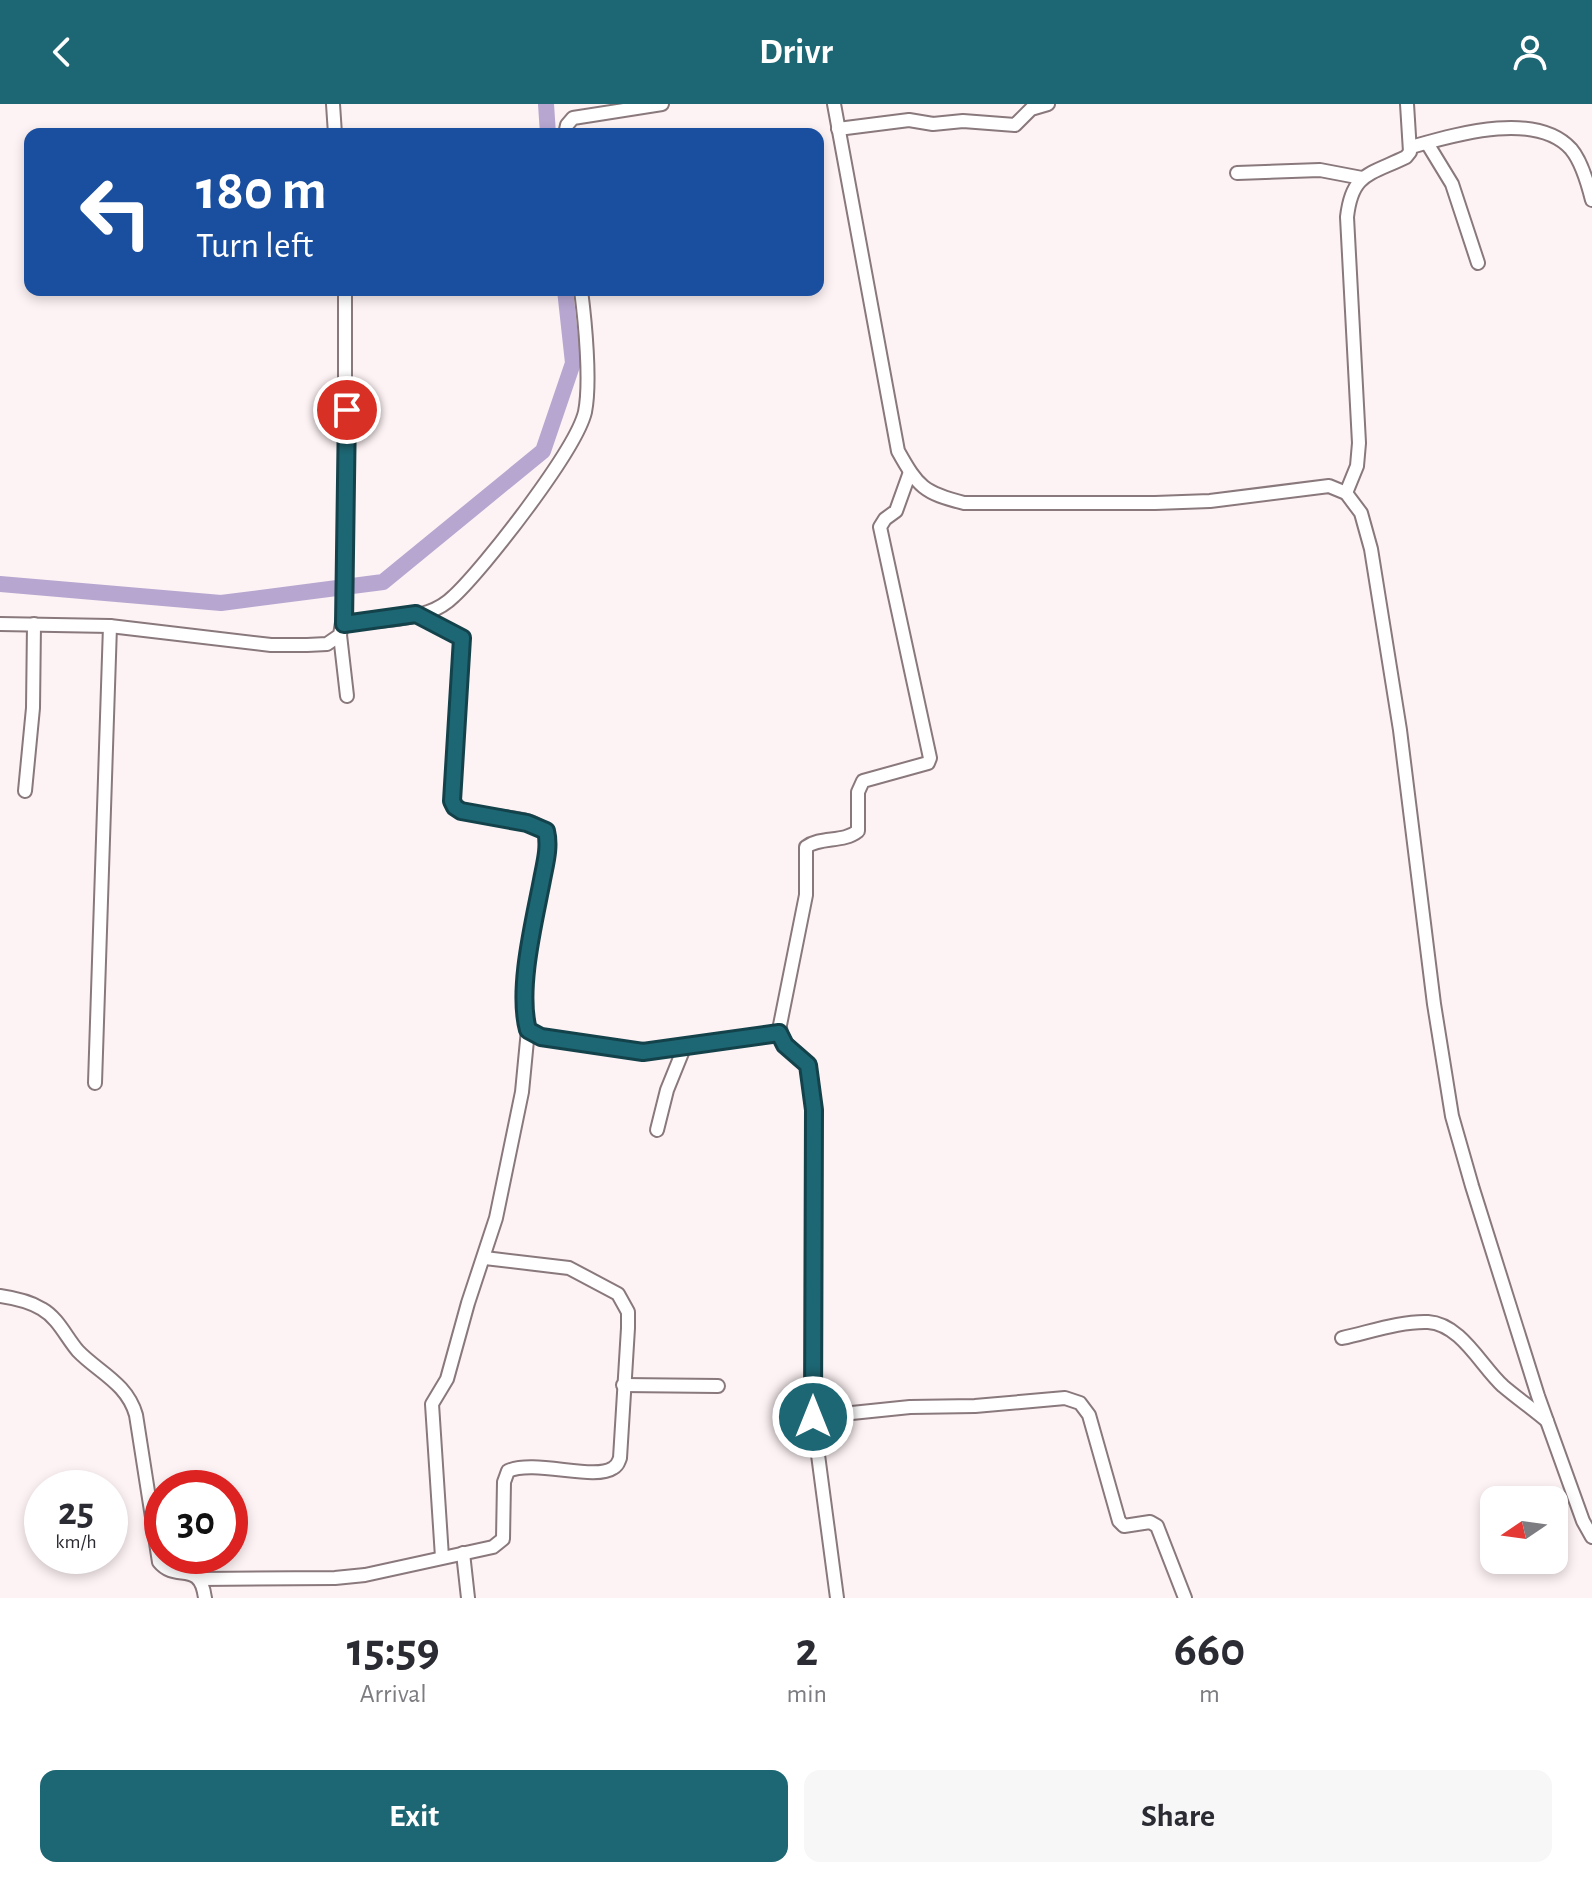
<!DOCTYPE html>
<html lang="en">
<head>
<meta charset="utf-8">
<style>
  body { margin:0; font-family:"Alegreya Sans",sans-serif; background:#f7f7f7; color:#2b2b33; height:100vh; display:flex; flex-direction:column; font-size:30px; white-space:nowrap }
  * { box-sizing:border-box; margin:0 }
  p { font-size:26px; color:#7c7c81 }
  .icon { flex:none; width:44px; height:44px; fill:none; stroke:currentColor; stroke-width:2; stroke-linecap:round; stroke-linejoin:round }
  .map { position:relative; height:1494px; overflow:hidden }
  .sheet { display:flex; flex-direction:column; background:#fff; flex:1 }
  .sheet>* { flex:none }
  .top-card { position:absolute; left:24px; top:24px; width:800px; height:168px; border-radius:16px; box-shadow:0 4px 12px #0003; background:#1a4fa0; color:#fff; overflow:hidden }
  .needle { width:52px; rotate:257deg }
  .buttons { position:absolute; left:1480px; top:1382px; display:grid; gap:16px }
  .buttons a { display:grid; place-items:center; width:88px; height:88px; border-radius:16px; background:#fff; box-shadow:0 4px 12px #0003; font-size:40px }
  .speed { position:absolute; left:24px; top:1366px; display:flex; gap:16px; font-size:40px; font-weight:700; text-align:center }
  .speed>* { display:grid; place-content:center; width:104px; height:104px; border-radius:50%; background:#fff; box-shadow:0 4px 12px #0003; line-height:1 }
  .speed small { font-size:20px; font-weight:400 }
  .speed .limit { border:12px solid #d22; background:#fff; color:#111 }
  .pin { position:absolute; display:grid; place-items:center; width:68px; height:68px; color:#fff; margin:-34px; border:4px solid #fff; border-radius:50%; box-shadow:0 2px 8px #0007 }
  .me { position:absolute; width:88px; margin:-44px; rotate:0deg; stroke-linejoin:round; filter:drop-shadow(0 0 6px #0008) }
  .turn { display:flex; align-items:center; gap:28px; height:168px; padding:0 40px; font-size:36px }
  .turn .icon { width:104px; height:104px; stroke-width:2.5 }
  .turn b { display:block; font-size:56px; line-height:68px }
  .eta { display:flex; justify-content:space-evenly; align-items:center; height:136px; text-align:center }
  .eta b { font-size:48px; font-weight:700; line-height:56px }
  .cta { display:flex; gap:16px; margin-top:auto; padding:16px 40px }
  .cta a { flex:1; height:92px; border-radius:16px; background:#1d6673; color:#fff; font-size:32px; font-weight:700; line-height:92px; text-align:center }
  .cta a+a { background:#f7f7f7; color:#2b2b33 }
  header { display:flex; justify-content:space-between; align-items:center; height:104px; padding:0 40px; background:#1d6673; color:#fff; font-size:36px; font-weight:700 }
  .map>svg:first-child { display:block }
</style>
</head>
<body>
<header><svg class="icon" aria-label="back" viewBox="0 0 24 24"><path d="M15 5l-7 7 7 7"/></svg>Drivr<svg class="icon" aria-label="person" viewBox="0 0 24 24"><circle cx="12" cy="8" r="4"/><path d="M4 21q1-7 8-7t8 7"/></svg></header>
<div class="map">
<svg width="1592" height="1494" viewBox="0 0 1592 1494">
  <rect width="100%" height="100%" fill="#fdf2f4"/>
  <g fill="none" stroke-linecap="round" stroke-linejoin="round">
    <!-- canal -->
    <g stroke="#b6a6d0" stroke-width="16">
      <path d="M546 0 548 30"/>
      <path d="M0 480 221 499 383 478 543 347 573 259 565 186"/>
    </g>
    <!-- minor casing -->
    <g stroke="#89787c" stroke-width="16">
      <g id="minor">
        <path d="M333 0 335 30"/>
        <path d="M834 0 898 347C918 383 924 389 964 399H1155L1210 397 1329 382 1346 389 1361 409 1371 445 1400 626 1434 900 1452 1012 1472 1082 1538 1292 1583 1417 1592 1433"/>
        <path d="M838 25 909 16 933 20 963 17 1015 21 1031 5 1048 0"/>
        <path d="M565 30 567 21 573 14 662 0"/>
        <path d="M1427 39 1452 80 1478 159"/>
        <path d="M1411 43C1454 31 1535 6 1571 45 1582 58 1588 80 1592 96"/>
        <path d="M1237 69 1320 66 1362 74"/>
        <path d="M1346 389 1357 362 1359 339 1347 113C1352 69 1369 71 1406 53L1410 48 1407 0"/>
        <path d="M416 510 457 530 463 540 452 685 455 703C482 717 523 707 546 727 551 743 545 760 542 776 533 820 517 882 528 926L541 933 643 948 779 929"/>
        <path d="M0 520 110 522 271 541H307L327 540 340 531 345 500V186"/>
        <path d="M344 520C370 517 403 517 428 508 437 505 447 499 454 492 485 463 576 346 585 308 591 278 585 217 581 186"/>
        <path d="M340 531 347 592"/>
        <path d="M25 687 33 604 34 520"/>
        <path d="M95 979 110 522"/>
        <path d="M657 1026 667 986 684 944"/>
        <path d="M0 1192C14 1194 29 1197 42 1205 58 1214 66 1233 78 1247 98 1268 127 1279 136 1311L159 1458C176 1479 200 1455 205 1494"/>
        <path d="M1342 1234C1370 1228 1400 1217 1428 1218 1461 1220 1481 1262 1503 1282 1517 1294 1533 1305 1547 1317"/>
        <path d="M623 1281 718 1282"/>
        <path d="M813 1313 910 1303 975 1302 1065 1294 1080 1299 1089 1311 1119 1417 1124 1422 1150 1418 1157 1422 1185 1494"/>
        <path d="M463 1449 468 1494"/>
        <path d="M442 1453 432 1300 447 1275 468 1199 496 1114 522 988 528 926"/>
        <path d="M200 1475 335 1474 365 1471 493 1443 503 1435 504 1378 508 1367C534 1355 595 1377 613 1364 618 1361 618 1359 620 1354L628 1224V1208L618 1190 569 1164 485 1154"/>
        <path d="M837 1494 813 1313V996C812 985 813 973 808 963 800 945 779 944 780 921L806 791V743C821 732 843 739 858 727V688L863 677 928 659 930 654 880 423 885 415 896 407 910 368"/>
      </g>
    </g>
    <!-- minor -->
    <use href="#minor" stroke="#fff" stroke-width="12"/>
  </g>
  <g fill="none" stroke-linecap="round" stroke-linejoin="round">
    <!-- route casing -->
    <g stroke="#13424b" stroke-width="20">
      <path id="route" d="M347 306 344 520 416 510 462 534 452 697 455 703 461 707 527 719 546 727C550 743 545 760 542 776 534 818 517 885 528 926L541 933 643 948 779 929 785 941 808 961 814 1006 813 1313"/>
    </g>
    <!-- route -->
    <use href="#route" stroke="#1d6673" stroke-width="14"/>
  </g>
</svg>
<div class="buttons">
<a><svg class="needle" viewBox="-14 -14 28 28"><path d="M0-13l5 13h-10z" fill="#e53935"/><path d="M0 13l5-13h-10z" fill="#7c7c81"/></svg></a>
</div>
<div class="speed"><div>25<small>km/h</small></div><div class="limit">30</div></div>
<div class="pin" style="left:347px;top:306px;background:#d93025"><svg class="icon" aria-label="arrive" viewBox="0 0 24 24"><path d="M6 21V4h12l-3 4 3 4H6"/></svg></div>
<svg class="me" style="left:813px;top:1313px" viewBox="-20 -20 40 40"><circle r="17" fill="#1d6673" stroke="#fff" stroke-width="3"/><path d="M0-11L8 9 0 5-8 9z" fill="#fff"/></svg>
<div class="top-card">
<div class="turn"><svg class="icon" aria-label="left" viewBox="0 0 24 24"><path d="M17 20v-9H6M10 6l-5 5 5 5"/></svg><div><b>180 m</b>Turn left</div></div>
</div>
</div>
<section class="sheet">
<div class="eta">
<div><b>15:59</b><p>Arrival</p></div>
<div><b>2</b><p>min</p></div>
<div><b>660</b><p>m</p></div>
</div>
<div class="cta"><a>Exit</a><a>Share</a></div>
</section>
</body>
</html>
